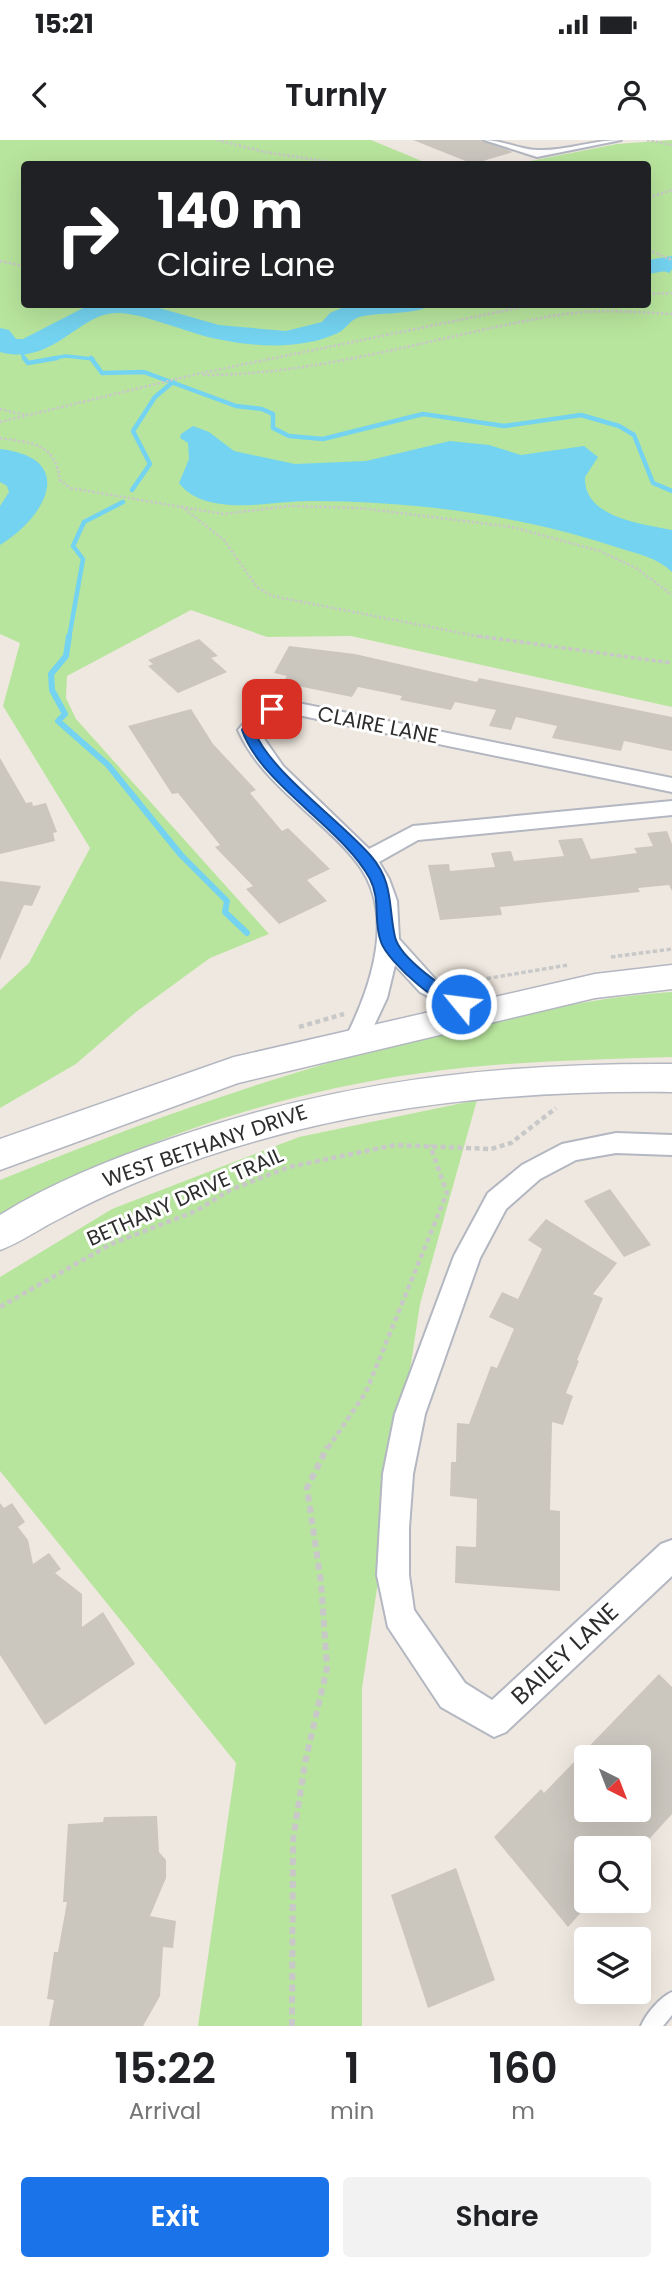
<!DOCTYPE html>
<html lang="en">
<head>
<meta charset="utf-8">
<style>
  body { margin:0; font-family:Poppins,sans-serif; background:#f2f2f2; color:#202124; height:100vh; display:flex; flex-direction:column; font-size:26px; white-space:nowrap }
  * { box-sizing:border-box; margin:0 }
  p { font-size:23px; color:#757577 }
  .icon { flex:none; width:38px; height:38px; fill:none; stroke:currentColor; stroke-width:2; stroke-linecap:round; stroke-linejoin:round }
  .map { position:relative; height:1886px; overflow:hidden }
  .details { display:flex; flex-direction:column; background:#fff; flex:1 }
  .details>* { flex:none }
  .guide { position:absolute; left:21px; top:21px; width:630px; height:147px; border-radius:7px; box-shadow:0 7px 28px #0002; background:#202124; color:#fff; overflow:hidden }
  .needle { width:46px; rotate:138deg }
  .tools { position:absolute; left:574px; top:1605px; display:grid; gap:14px }
  .tools a { display:grid; place-items:center; width:77px; height:77px; border-radius:7px; background:#fff; box-shadow:0 7px 28px #0002; font-size:35px }
  .pin { position:absolute; display:grid; place-items:center; width:60px; height:60px; color:#fff; margin:-30px; border-radius:14px; box-shadow:0 4px 10px #0006 }
  .me { position:absolute; width:77px; margin:-38px; rotate:299deg; stroke-linejoin:round; filter:drop-shadow(0 0 5px #0008) }
  .turn { display:flex; align-items:center; gap:24px; height:147px; padding:0 21px; font-size:32px }
  .turn .icon { width:91px; height:91px; stroke-width:2.5 }
  .turn b { display:block; font-size:49px; line-height:60px }
  .eta { display:flex; justify-content:space-evenly; align-items:center; height:119px; text-align:center }
  .eta b { font-size:42px; font-weight:600; line-height:49px }
  .button { display:flex; gap:14px; margin-top:auto; padding:14px 21px }
  .button a { flex:1; height:80px; border-radius:7px; background:#1a73e8; color:#fff; font-size:28px; font-weight:600; line-height:80px; text-align:center }
  .button a+a { background:#f2f2f2; color:#202124 }
  .status { display:flex; justify-content:space-between; align-items:center; height:49px; padding:0 35px; background:#fff; direction:ltr }
  .status svg { height:19px; fill:currentColor }
  header { display:flex; justify-content:space-between; align-items:center; height:91px; padding:0 21px; background:#fff; font-size:32px; font-weight:600 }
  .map>svg:first-child { display:block }
</style>
</head>
<body>
<div class="status"><b>15:21</b><svg viewBox="0 0 49 12"><path d="M0 12V9h3v3zM5 12V6h3v6zM10 12V3h3v9zM15 12V0h3v12zM26 1h20v11H26zM47 4h2v5h-2z"/></svg></div>
<header><svg class="icon" aria-label="back" viewBox="0 0 24 24"><path d="M15 5l-7 7 7 7"/></svg>Turnly<svg class="icon" aria-label="person" viewBox="0 0 24 24"><circle cx="12" cy="8" r="4"/><path d="M4 21q1-7 8-7t8 7"/></svg></header>
<div class="map">
<svg width="672" height="1886" viewBox="0 0 672 1886">
  <rect width="100%" height="100%" fill="#efe8e0"/>
  <!-- green -->
  <g fill="#b8e59d">
    <path d="M0 0H371L429 24H24V164H648V24H515L617 4 672 0V567L351 496 267 497 191 470 67 536 66 558 76 579 269 794 210 818 136 872 76 924 0 968V850L29 823 90 708 3 566 20 503 0 494Z"/>
    <path d="M672 852V917C589 920 505 921 422 933 274 953 132 1003 0 1074V1040C151 978 304 924 463 888 532 872 602 856 672 852Z"/>
    <path d="M477 960 420 1164 362 1548V1886H198L236 1623 0 1331V1137L112 1069 299 997Z"/>
  </g>
  <!-- water -->
  <g fill="#74d3f0">
    <path d="M193 286 209 292 234 311 295 324 366 321 450 301 489 305 521 315 584 306 598 317 585 337C583 378 643 384 672 390V432C658 418 638 414 619 408 521 375 413 361 310 361 277 361 243 370 210 362 198 359 186 353 179 343L189 319 188 303 180 298 181 294Z"/>
    <path d="M0 309C78 318 46 377 0 405V366L9 352 7 346 0 342Z"/>
  </g>
  <g fill="none" stroke-linecap="round" stroke-linejoin="round">
    <!-- stream-far2 -->
    <g stroke="#74d3f0" stroke-width="3.5">
      <path d="M656 126 669 131"/>
      <path d="M21 209 24 219"/>
      <path d="M48 219 66 216 93 219"/>
    </g>
    <!-- stream-far1 -->
    <g stroke="#74d3f0" stroke-width="4.5">
      <path d="M24 218 28 223 57 218"/>
      <path d="M91 218 102 233 144 232 236 266 262 269 273 274V288L289 296 323 299 423 274 504 286 581 275 619 286 634 295 653 343 672 351"/>
      <path d="M132 350 150 324 133 291 155 257 173 242"/>
      <path d="M69 498 83 419 73 406 84 382 123 362"/>
    </g>
    <!-- stream -->
    <path stroke="#74d3f0" stroke-width="6" d="M69 496 66 516 51 534 52 550 65 574 58 581 108 625 181 715 227 761 225 772 247 793"/>
    <!-- river -->
    <g fill="#74d3f0" fill-rule="evenodd">
      <path d="M672 116V130L648 134V120Z"/>
      <path d="M91 164H145L219 185 286 191 322 182 330 173 351 164H426L423 169C402 175 379 172 359 177 350 180 346 189 338 193 302 210 254 207 217 199 190 194 143 173 118 173 78 172 54 227 0 212V188L9 190 16 199H23Z"/>
    </g>
  </g>
  <!-- building -->
  <g fill="#cbc6be" fill-rule="evenodd">
    <path d="M413 0H482L513 12 473 24Z"/>
    <path d="M199 499 218 516 211 518 227 532 178 553 148 526 153 524 148 520Z"/>
    <path d="M289 506 355 514 477 542 479 538 672 577V611L624 601 621 611 552 598 557 586 516 577 511 590 489 586 496 570 455 562 451 570 400 560 402 556 358 547 352 557 288 544 291 540 285 539 287 536 274 533Z"/>
    <path d="M191 569 213 604 256 650 250 653 282 691 288 688 330 729 307 740 327 761 279 784 246 749 253 746 215 707 220 705 178 653 172 654 128 586Z"/>
    <path d="M0 618 26 663 32 662 33 666 46 663 57 692 53 693 55 701 0 714Z"/>
    <path d="M667 691 672 704V751L669 745 638 748 640 752 500 767 502 775 440 780 428 725 449 724 450 731 495 727 491 713 511 711 514 721 564 716 558 700 582 698 591 719 637 713 634 708 653 706 647 693Z"/>
    <path d="M0 741 41 746 32 766 24 765 0 820Z"/>
    <path d="M610 1049 651 1105 624 1117 584 1061Z"/>
    <path d="M546 1079 617 1123 593 1154 603 1158 577 1220 579 1221 566 1253 573 1256 563 1285 552 1282 550 1370 560 1371V1451L455 1443 456 1406 476 1407 477 1359 450 1356 451 1322H456L457 1283 469 1284 491 1226 497 1228 514 1189 489 1177 502 1152 518 1159 542 1109 528 1100Z"/>
    <path d="M0 1363 4 1368 12 1363 25 1382 18 1387 28 1400 33 1424 49 1413 61 1429 55 1433 82 1454V1487L103 1472 135 1524 45 1585 0 1515Z"/>
    <path d="M659 1534 672 1547V1674L641 1708H586V1767L568 1787 494 1697 541 1649 544 1653ZM586 1617H639V1670H586Z"/>
    <path d="M157 1676 159 1712 166 1720V1738L150 1776 176 1781 173 1808 163 1807 160 1856 143 1886H49L54 1860 47 1859 54 1812H58L67 1762H63L68 1684 103 1682 104 1677Z"/>
    <path d="M456 1728 495 1840 428 1868 391 1755Z"/>
  </g>
  <g fill="none" stroke-linecap="round" stroke-linejoin="round">
    <!-- service casing -->
    <g stroke="#b3b7c1" stroke-width="4">
      <path id="service" d="M672 1852V1875L663 1886H641C646 1874 660 1857 672 1852Z"/>
    </g>
    <!-- minor casing -->
    <g stroke="#b3b7c1" stroke-width="4">
      <g id="minor">
        <path d="M484 0C503 0 520 10 538 10 565 11 593 0 621 0L537 17Z"/>
        <path d="M293 562 672 638V652L293 574C278 575 267 577 258 590L283 626 369 709 413 686 672 661V675L418 700 379 722 389 739 397 761 399 799 436 840 485 866 489 872 485 878 477 881 469 878 420 852 395 825 387 858 364 907 356 910 348 907 344 901C370 850 397 776 358 724 342 702 318 683 298 664 275 643 251 620 238 590L254 571Z"/>
        <path d="M616 993 672 995V1015L616 1013 576 1020 540 1039 506 1069 480 1118 425 1274 413 1334 409 1388V1435L414 1470 465 1543 492 1560 661 1404 672 1400V1436L506 1592 494 1597 441 1567 388 1487 377 1435 383 1334 395 1274 454 1116 488 1053 522 1025 562 1004Z"/>
      </g>
    </g>
    <!-- secondary casing -->
    <g stroke="#b3b7c1" stroke-width="3">
      <g id="secondary">
        <path d="M672 825V849L595 858 238 943 0 1030V999L234 917 595 834Z"/>
        <path d="M672 924V952C492 950 326 969 157 1034 124 1047 92 1061 61 1078 40 1088 22 1102 0 1110V1075C53 1042 111 1019 170 999 337 941 496 923 672 924Z"/>
      </g>
    </g>
    <!-- path-far3 -->
    <g stroke="#c8c8c8" stroke-width="2.5" stroke-dasharray="2.5 2" stroke-linecap="butt">
      <path d="M217 0 265 12 342 24"/>
      <path d="M647 0 672 5"/>
      <path d="M648 58 672 50"/>
      <path d="M648 110 672 120"/>
      <path d="M0 121 24 126"/>
      <path d="M648 154 672 153"/>
      <path d="M203 235C327 235 444 193 565 174 600 169 637 172 672 174"/>
      <path d="M0 269 25 275"/>
      <path d="M0 282 197 234 537 164"/>
      <path d="M0 298C32 303 55 303 60 340L70 348 223 374 290 366 360 368 512 387 600 411 638 429 672 455"/>
      <path d="M181 366 224 400 257 447 272 456 487 498"/>
    </g>
    <!-- path-far2 -->
    <g stroke="#c8c8c8" stroke-width="3.5" stroke-dasharray="4.5 2.5" stroke-linecap="butt">
      <path d="M478 496 672 523"/>
      <path d="M611 817 672 809"/>
      <path d="M466 842 568 825"/>
    </g>
    <!-- path-far1 -->
    <g stroke="#c8c8c8" stroke-width="4.5" stroke-dasharray="5 3.5" stroke-linecap="butt">
      <path d="M299 887 344 874"/>
      <path d="M0 1167 111 1104 196 1071 230 1050 289 1027 395 1005 491 1009 511 1003 556 968"/>
      <path d="M328 1308 366 1252 447 1053 430 1005"/>
    </g>
    <!-- path -->
    <path stroke="#c8c8c8" stroke-width="6" stroke-dasharray="7 4.5" stroke-linecap="butt" d="M292 1886 293 1700 305 1623 327 1528 321 1442 307 1348 328 1306"/>
    <!-- service -->
    <use href="#service" fill="#fff" fill-rule="evenodd"/>
    <!-- minor -->
    <use href="#minor" fill="#fff" fill-rule="evenodd"/>
    <!-- secondary -->
    <use href="#secondary" fill="#fff" fill-rule="evenodd"/>
  </g>
  <!-- route -->
  <path fill="#1a73e8" stroke="#114b97" stroke-width="2" d="M267 566 278 569 258 582 254 590C269 631 341 681 371 716 394 743 388 766 395 797 400 819 447 850 466 861V868C446 875 387 821 381 802 373 781 381 760 370 739 342 687 261 645 242 590L248 577Z"/>
  <g text-anchor="middle" stroke-width="6" stroke-linejoin="round" paint-order="stroke">
    <!-- street labels -->
    <g font-size="21" fill="#2d2d2d" stroke="#fff">
      <text transform="translate(378 585) rotate(11)" y="7">CLAIRE LANE</text>
      <text transform="translate(205 1006) rotate(-19)" y="7">WEST BETHANY DRIVE</text>
      <text transform="translate(185 1057) rotate(-24)" y="7">BETHANY DRIVE TRAIL</text>
    </g>
    <!-- near-street labels -->
    <g font-size="24" fill="#2d2d2d" stroke="#fff">
      <text transform="translate(565 1514) rotate(-43)" y="8">BAILEY LANE</text>
    </g>
  </g>
</svg>
<div class="tools">
<a><svg class="needle" viewBox="-14 -14 28 28"><path d="M0-13l5 13h-10z" fill="#e53935"/><path d="M0 13l5-13h-10z" fill="#757577"/></svg></a>
<a><svg class="icon" aria-label="search" viewBox="0 0 24 24"><circle cx="10" cy="10" r="6"/><path d="M15 15l6 6"/></svg></a>
<a><svg class="icon" aria-label="layers" viewBox="0 0 24 24"><path d="M12 4l9 5-9 5-9-5zM3 14l9 5 9-5"/></svg></a>
</div>
<div class="pin" style="left:272px;top:569px;background:#d93025"><svg class="icon" aria-label="arrive" viewBox="0 0 24 24"><path d="M6 21V4h12l-3 4 3 4H6"/></svg></div>
<svg class="me" style="left:461px;top:864px" viewBox="-20 -20 40 40"><circle r="17" fill="#1a73e8" stroke="#fff" stroke-width="3"/><path d="M0-11L8 9 0 5-8 9z" fill="#fff"/></svg>
<div class="guide">
<div class="turn"><svg class="icon" aria-label="right" viewBox="0 0 24 24"><path d="M7 20v-9h11M14 6l5 5-5 5"/></svg><div><b>140 m</b>Claire Lane</div></div>
</div>
</div>
<section class="details">
<div class="eta">
<div><b>15:22</b><p>Arrival</p></div>
<div><b>1</b><p>min</p></div>
<div><b>160</b><p>m</p></div>
</div>
<div class="button"><a>Exit</a><a>Share</a></div>
</section>
</body>
</html>
